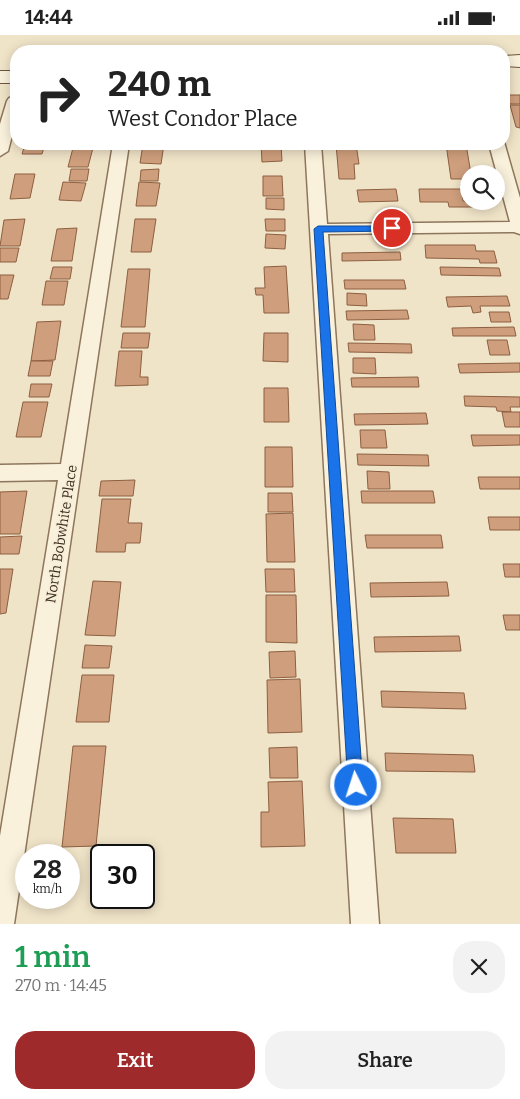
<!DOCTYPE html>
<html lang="en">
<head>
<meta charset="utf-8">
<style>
  body { margin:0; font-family:Bitter,serif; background:#f2f2f2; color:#222; height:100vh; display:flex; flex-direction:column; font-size:19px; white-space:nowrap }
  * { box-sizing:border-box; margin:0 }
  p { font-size:16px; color:#767676 }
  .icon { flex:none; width:28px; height:28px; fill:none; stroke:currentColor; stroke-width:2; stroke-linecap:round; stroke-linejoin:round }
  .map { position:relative; height:889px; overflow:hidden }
  .details { display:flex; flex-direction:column; background:#fff; flex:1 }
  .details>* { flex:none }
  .guide { position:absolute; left:10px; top:10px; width:500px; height:105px; border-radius:20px; box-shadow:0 2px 12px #0003; background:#fff; color:#222; overflow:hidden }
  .buttons { position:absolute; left:460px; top:130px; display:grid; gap:10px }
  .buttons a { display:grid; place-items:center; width:45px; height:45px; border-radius:50%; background:#fff; box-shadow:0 2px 12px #0003; font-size:25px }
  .speed { position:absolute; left:15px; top:809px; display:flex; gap:10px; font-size:25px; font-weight:700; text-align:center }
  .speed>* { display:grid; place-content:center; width:65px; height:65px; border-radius:50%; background:#fff; box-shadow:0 2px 12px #0003; line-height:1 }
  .speed small { font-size:12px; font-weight:400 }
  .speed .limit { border:2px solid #111; border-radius:8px; background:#fff; color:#111 }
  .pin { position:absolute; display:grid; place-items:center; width:42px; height:42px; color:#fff; margin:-21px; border:2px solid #fff; border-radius:50%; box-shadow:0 1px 5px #0007 }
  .me { position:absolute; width:55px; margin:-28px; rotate:356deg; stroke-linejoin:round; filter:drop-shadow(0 0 4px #0008) }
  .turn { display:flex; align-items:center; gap:18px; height:105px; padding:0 15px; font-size:22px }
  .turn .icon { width:65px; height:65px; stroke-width:2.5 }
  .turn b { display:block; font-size:35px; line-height:42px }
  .round { display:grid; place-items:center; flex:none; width:52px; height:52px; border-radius:20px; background:#f2f2f2 }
  .overview { display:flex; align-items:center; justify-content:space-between; height:85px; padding:0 15px }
  h1 { font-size:30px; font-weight:600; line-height:38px; color:#1e9e55 }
  .primary-button { display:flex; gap:10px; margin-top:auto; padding:10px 15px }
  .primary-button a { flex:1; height:58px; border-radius:20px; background:#9e2a2b; color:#fff; font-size:20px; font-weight:600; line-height:58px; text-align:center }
  .primary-button a+a { background:#f2f2f2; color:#222 }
  .status { display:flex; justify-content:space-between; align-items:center; height:35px; padding:0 25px; background:#fff; direction:ltr }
  .status svg { height:14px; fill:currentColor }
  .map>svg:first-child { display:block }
</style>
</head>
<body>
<div class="status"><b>14:44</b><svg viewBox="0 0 49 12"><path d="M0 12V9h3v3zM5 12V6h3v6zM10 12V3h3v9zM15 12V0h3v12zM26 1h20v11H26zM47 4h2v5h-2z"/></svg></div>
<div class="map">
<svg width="520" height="889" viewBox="0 0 520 889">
  <rect width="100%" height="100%" fill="#f0e4c8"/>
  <!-- building -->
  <g fill="#cf9f7d" stroke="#8d5f41">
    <path d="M507 60H520V69H510Z"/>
    <path d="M510 70H520V93L516 92Z"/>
    <path d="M25 109H45L42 119H22Z"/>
    <path d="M74 109H94L88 132H68Z"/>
    <path d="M143 109H164L161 129 140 128Z"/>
    <path d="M261 109H281L282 126 262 127Z"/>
    <path d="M336 109H356L359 129H354L355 144H339Z"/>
    <path d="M446 109H466L471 139H469V144H451Z"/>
    <path d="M71 134H89L87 146H69Z"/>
    <path d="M159 134 158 146H140L141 135Z"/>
    <path d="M15 139H35L30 163 10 164Z"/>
    <path d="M263 141H282L283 161H263Z"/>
    <path d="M63 147 86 148 81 166 59 165Z"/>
    <path d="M139 147 160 148 156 171H136Z"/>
    <path d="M461 149H469V160H462L463 166H472L473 172H449L448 167H420L419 154H462Z"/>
    <path d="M396 154 398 166 359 167 357 155Z"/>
    <path d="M266 163H284V175L266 174Z"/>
    <path d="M25 184 20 211H0L4 185Z"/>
    <path d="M135 184H156L151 217H131Z"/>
    <path d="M265 184H285V196H266Z"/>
    <path d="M77 193 72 226H51L57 194Z"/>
    <path d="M266 199 286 200 285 214 265 213Z"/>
    <path d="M425 210H475L476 216H494L497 228H480L479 224 426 223Z"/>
    <path d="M0 213H19L16 227H0Z"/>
    <path d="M400 217 401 225 342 226V218Z"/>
    <path d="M286 231 289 278H264L263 260H256L255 253H265L264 232Z"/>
    <path d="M53 232H72L70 244H50Z"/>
    <path d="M440 232 499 233 501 241 441 240Z"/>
    <path d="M128 234H150L145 292H121Z"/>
    <path d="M0 240H14L8 264H0Z"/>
    <path d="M344 245H404L406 254H345Z"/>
    <path d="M46 246H68L64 270H42Z"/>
    <path d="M347 258 366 259 367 271 347 270Z"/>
    <path d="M507 261 510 271H480L481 277 473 278 471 271 448 272 446 262Z"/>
    <path d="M407 275 409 284 347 285 346 276Z"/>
    <path d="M489 277H509L511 287H491Z"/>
    <path d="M61 286 55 325 31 326 37 287Z"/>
    <path d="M353 289 374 290 375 305H354Z"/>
    <path d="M514 292 516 301H453L452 293Z"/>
    <path d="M123 298H150L148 313H121Z"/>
    <path d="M264 298H288V327L263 326Z"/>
    <path d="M487 305H507L510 320H490Z"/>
    <path d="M348 308 411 309 412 318 349 317Z"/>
    <path d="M119 316H142L140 342H148V350L115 351Z"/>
    <path d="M353 323H375L376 339 353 338Z"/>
    <path d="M31 326H53L50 341H28Z"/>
    <path d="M520 328V337L460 338 458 329Z"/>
    <path d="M418 342 419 352H352L351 343Z"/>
    <path d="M31 349H52L49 362H29Z"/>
    <path d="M264 353H288L289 387H264Z"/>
    <path d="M464 361 520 362V372H510L511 377 497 376 496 372 465 371Z"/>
    <path d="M23 367H48L41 402H16Z"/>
    <path d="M502 377H520V392H505Z"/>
    <path d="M426 378 428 389 355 390 354 379Z"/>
    <path d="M360 395H385L387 413H361Z"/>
    <path d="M471 400H520V410L473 411Z"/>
    <path d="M265 412H292L293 452H265Z"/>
    <path d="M357 419 428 420 429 431 358 430Z"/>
    <path d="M367 436 389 437 390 454H368Z"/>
    <path d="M478 442H520V454H480Z"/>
    <path d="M135 445 133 461H99L101 446Z"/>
    <path d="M27 456 20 499H0V457Z"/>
    <path d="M361 456H433L435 468H362Z"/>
    <path d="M268 458H292L293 477H268Z"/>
    <path d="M102 464H131L128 488H142L140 508H126L125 517H96Z"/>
    <path d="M293 478 295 527H267L266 479Z"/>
    <path d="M488 482H520V495H490Z"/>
    <path d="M365 500H441L443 513H367Z"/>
    <path d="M22 501 19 519H0V502Z"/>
    <path d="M503 529H520V542H505Z"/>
    <path d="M0 534H13L6 578 0 579Z"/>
    <path d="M265 534H294L295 557H266Z"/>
    <path d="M93 546 121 547 115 601 85 600Z"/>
    <path d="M447 547 449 561 371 562 370 548Z"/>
    <path d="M266 560H296L297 608 266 607Z"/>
    <path d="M503 580H520V595H506Z"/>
    <path d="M459 601 461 616 375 617 374 602Z"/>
    <path d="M85 610 112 611 109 633H82Z"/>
    <path d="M295 616 296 642 270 643 269 617Z"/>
    <path d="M82 640H114L109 687H76Z"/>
    <path d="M300 644 302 697 268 698 267 645Z"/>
    <path d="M381 656 464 658 466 674 382 672Z"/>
    <path d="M73 711H106L96 811 62 812Z"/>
    <path d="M297 712 298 743H270L269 713Z"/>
    <path d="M385 718 473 720 475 737 386 736Z"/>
    <path d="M302 746 305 811 261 812V777H269L268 747Z"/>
    <path d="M393 783 453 784 456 818H396Z"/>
  </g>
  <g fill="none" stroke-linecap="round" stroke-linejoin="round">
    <!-- street casing -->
    <g stroke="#8d765c" stroke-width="3">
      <g id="street">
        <path d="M16 62V85L8 116 0 121V89L7 66 9 63Z"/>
        <path d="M504 107 520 163V199L514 197 328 199 379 889H351L305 109H321L327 189 510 187 489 109Z"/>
        <path d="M113 109H129L14 889H0V801L58 445 0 446V430L61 429Z"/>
      </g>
    </g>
    <!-- secondary casing -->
    <g stroke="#6f573f" stroke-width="2">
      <g id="secondary">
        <path d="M520 20V32L504 31V21Z"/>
        <rect x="0" y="36" width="16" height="12"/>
      </g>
    </g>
    <!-- street -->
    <use href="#street" fill="#faf1dc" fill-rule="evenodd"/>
    <!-- secondary -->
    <use href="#secondary" fill="#faf1dc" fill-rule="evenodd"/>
  </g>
  <!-- route -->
  <path fill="#1a73e8" stroke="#114b97" d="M318 191H392L396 193 392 196 323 197 363 750 360 755 356 757 351 755 348 750 314 194Z"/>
  <g text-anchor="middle" stroke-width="4" stroke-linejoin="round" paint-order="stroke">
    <!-- street labels -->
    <g font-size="14" fill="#3d2e20" stroke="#f7eed8">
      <text transform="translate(61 499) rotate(-81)" y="5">North Bobwhite Place</text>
    </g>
  </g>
</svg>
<div class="buttons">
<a><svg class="icon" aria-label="search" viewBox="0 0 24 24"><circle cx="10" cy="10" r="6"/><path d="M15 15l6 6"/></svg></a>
</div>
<div class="speed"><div>28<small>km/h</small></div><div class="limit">30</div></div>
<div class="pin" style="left:392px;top:193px;background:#d93025"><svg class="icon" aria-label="arrive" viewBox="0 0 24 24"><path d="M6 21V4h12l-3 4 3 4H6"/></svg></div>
<svg class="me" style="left:356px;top:750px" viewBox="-20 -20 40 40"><circle r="17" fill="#1a73e8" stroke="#fff" stroke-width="3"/><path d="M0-11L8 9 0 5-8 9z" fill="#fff"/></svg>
<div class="guide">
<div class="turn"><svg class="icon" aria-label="right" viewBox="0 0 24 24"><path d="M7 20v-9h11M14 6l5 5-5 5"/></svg><div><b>240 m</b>West Condor Place</div></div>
</div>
</div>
<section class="details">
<div class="overview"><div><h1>1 min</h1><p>270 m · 14:45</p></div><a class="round"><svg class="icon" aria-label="close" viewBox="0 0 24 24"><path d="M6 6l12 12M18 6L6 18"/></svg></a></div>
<div class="primary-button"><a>Exit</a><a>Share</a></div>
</section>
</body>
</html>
